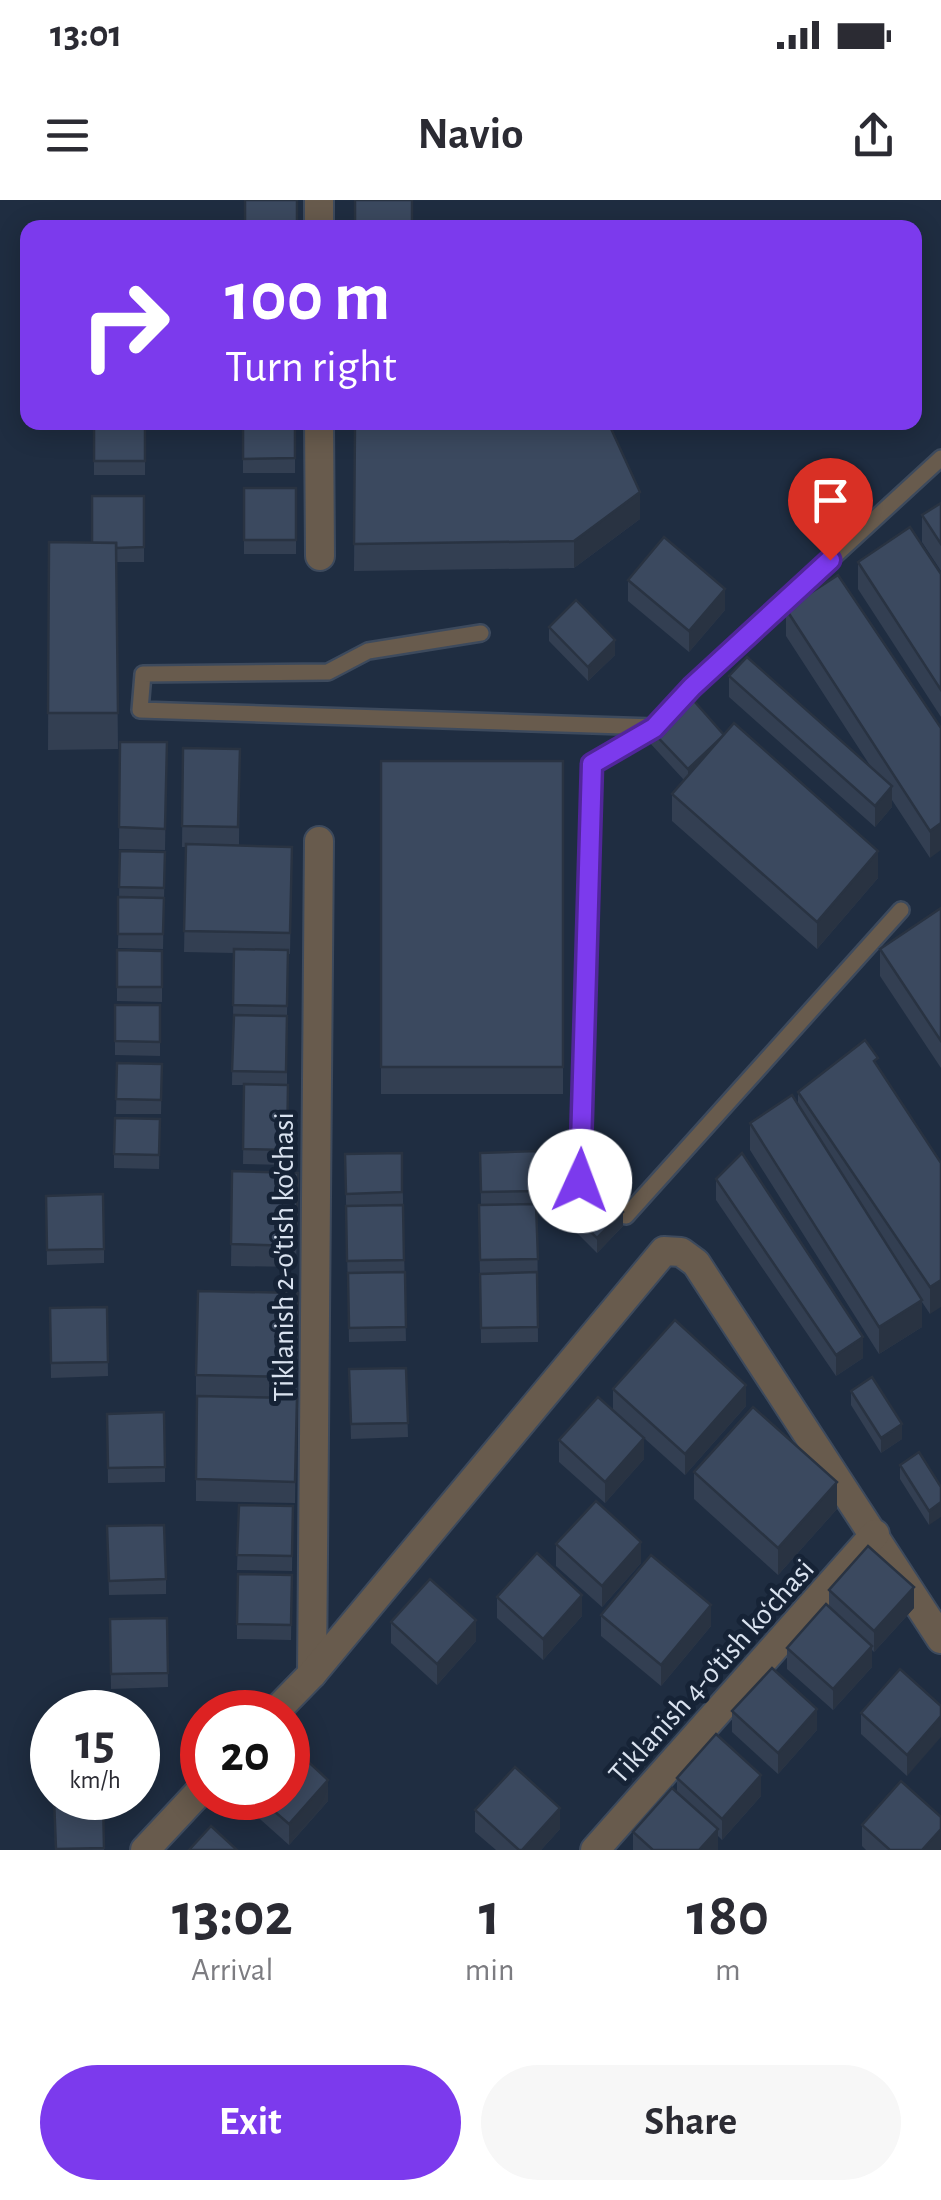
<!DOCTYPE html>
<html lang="en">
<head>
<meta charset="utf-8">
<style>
  body { margin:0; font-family:"Alegreya Sans",sans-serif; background:#f7f7f7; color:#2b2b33; height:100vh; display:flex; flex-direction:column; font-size:38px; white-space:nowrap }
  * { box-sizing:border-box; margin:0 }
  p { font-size:32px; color:#7c7c81 }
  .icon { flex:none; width:55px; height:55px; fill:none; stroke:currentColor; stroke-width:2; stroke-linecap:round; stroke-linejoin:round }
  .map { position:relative; height:1650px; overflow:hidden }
  .sheet { display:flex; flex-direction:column; background:#fff; flex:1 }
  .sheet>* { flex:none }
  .top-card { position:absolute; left:20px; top:20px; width:902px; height:210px; border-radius:20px; box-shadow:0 5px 25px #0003; background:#7c3aed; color:#fff; overflow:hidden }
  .speed { position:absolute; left:30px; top:1490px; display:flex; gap:20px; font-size:50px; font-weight:700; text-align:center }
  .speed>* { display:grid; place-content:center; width:130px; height:130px; border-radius:50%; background:#fff; box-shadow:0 5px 25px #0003; line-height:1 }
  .speed small { font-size:25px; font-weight:400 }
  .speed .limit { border:15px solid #d22; background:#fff; color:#111 }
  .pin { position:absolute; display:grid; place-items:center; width:85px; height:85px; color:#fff; margin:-102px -42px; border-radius:50% 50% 50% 0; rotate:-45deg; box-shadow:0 0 10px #0007 }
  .pin .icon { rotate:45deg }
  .me { position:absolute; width:110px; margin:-55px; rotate:2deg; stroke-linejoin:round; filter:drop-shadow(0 0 8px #0008) }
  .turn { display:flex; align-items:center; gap:35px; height:210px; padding:0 40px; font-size:45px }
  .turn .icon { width:130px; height:130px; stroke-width:2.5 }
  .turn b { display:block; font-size:70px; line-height:85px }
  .eta { display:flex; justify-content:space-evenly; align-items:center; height:170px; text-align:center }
  .eta b { font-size:60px; font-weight:700; line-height:70px }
  .button { display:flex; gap:20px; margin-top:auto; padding:20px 40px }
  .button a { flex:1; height:115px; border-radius:60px; background:#7c3aed; color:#fff; font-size:40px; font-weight:700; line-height:115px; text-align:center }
  .button a+a { background:#f7f7f7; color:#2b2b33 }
  .status { display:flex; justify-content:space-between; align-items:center; height:70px; padding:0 50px; background:#fff; direction:ltr }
  .status svg { height:28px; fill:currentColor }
  header { display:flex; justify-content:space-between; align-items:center; height:130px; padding:0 40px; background:#fff; font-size:45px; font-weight:700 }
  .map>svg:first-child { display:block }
</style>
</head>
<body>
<div class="status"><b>13:01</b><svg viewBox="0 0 49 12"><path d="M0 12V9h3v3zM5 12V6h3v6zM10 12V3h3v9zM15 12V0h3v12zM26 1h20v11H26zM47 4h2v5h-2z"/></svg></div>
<header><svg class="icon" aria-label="menu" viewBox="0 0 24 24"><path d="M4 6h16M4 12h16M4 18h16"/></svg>Navio<svg class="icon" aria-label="share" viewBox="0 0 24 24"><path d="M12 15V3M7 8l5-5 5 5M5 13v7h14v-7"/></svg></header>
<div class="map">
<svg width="941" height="1650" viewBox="0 0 941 1650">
  <rect width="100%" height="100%" fill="#1f2d41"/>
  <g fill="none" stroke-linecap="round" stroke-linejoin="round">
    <!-- service casing -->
    <g stroke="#3d4a5d" stroke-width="20">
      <g id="service">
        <path d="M481 433 368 451 328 472 143 474 140 510 654 527"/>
        <path d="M901 710 626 1016 580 981 592 564 654 527 692 487 941 258"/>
      </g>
    </g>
    <!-- minor casing -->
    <g stroke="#3d4a5d" stroke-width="32">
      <g id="minor">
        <path d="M319 0V28"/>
        <path d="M319 222 320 356"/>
        <path d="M312 1474 319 641"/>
        <path d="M275 1512 312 1474 664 1051 681 1052 696 1063 941 1439"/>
        <path d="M145 1650 202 1589"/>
        <path d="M595 1650 875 1334"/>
      </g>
    </g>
    <!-- service -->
    <use href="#service" stroke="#685b4d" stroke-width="15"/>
    <!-- minor -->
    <use href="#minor" stroke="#685b4d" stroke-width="28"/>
  </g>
  <!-- wall -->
  <g fill="#333f52">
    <rect x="355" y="0" width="57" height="28"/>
    <rect x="94" y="222" width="51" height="53"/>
    <rect x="243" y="222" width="52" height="51"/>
    <path d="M355 222 640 319 574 368 354 371Z"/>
    <rect x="244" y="288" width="52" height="66"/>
    <path d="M144 296V362H116L118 549 48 550 49 342 92 343Z"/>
    <path d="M941 303V371L922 342V315Z"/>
    <path d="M858 362 941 374V517L858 389Z"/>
    <path d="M628 380 725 410 689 452 628 401Z"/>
    <path d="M786 409 941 528 930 658 892 600V607L875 627 729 497V476L871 567 786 436Z"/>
    <path d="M549 427 615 455 588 481 549 441Z"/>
    <path d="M649 528 724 535 878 678 817 749 672 621V594L684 580 649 542Z"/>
    <path d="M120 542H167L165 650 119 649Z"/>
    <path d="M183 548 240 549 239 645 292 647 290 754H288L287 816V965L243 964 244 885H232L234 753 184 752 186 647H182Z"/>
    <rect x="381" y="561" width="182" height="333"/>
    <path d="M120 651 165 652 163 749 118 748Z"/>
    <path d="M941 708V868L880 776V749Z"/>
    <path d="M162 751V802L117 801V787Z"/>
    <path d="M115 805H160V856L115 855Z"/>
    <path d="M117 863 162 864 161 914H116Z"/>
    <path d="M878 867 941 963 930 1114 922 1102V1127L879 1154 750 950V923L798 904V892Z"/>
    <path d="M160 919 159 969 114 968V954Z"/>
    <path d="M537 951 538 1142 481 1143 479 1020 481 1005 480 953Z"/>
    <path d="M402 953 406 1141 349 1142 345 954Z"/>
    <path d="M232 971 298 973 296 1067 231 1066Z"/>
    <path d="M716 979 863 1158 836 1176 716 1000Z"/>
    <path d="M46 996 104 1049V1063L47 1065Z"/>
    <path d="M566 1008 623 1026 597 1053 566 1022Z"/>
    <path d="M298 1093 295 1303 196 1301V1175Z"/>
    <path d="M107 1107 108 1176 51 1178 50 1108Z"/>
    <path d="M406 1168 408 1237 351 1239 349 1169Z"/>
    <path d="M613 1189 746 1206 685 1275 613 1210Z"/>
    <path d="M851 1191 902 1239 881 1253 851 1205Z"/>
    <path d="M107 1214 165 1267V1282L108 1283Z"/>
    <path d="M559 1240 644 1259 605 1303 559 1262Z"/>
    <path d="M900 1265 941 1287 929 1325 900 1279Z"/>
    <path d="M694 1272 837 1309 778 1375 694 1299Z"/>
    <path d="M239 1305 293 1306 292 1371 237 1370Z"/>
    <path d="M107 1326 166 1379V1394L109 1395Z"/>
    <path d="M556 1344 641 1363 602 1407 556 1366Z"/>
    <path d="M292 1375 291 1440 237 1439V1424Z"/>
    <path d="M829 1390 914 1408 874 1452 872 1450V1467L833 1510 787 1469V1448L829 1406Z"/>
    <path d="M497 1397 582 1416 543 1460 497 1418Z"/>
    <path d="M601 1415 711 1426 661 1486 601 1436Z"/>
    <path d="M167 1418 168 1487 111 1489 110 1419Z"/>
    <path d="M391 1422 476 1441 437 1485 391 1443Z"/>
    <path d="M941 1506 907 1576 861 1534V1513Z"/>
    <path d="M732 1511 817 1530 778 1574 732 1532Z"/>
    <path d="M677 1578 761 1596 722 1640 718 1636V1650H633V1632L677 1592Z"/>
    <path d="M54 1598H103L104 1650H55Z"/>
    <path d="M243 1598H288L328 1601 289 1645 243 1604Z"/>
    <path d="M475 1610 560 1629 541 1650H496L475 1632Z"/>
    <path d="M862 1625 941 1650H866L862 1646Z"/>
  </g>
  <!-- shaded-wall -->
  <g fill="#293342">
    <path d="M640 292V319L574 368V341Z"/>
    <path d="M725 389V410L689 452V431Z"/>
    <path d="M615 440V455L588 481V467Z"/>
    <path d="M725 536 688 584V569Z"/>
    <path d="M892 586V607L875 627V606Z"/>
    <path d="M941 623V650L930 658V631Z"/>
    <path d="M878 651V678L817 749V722Z"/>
    <path d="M623 1012V1026L597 1053V1038Z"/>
    <path d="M941 1080V1107L930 1114V1087Z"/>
    <path d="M922 1100V1127L879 1154V1127Z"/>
    <path d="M863 1137V1158L836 1176V1155Z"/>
    <path d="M746 1185V1206L685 1275V1254Z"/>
    <path d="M902 1224V1239L881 1253V1238Z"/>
    <path d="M644 1238V1259L605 1303V1282Z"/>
    <path d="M837 1282V1309L778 1375V1348Z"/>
    <path d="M941 1302V1317L929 1325V1311Z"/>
    <path d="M641 1342V1363L602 1407V1386Z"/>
    <path d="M914 1387V1408L874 1452V1431Z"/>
    <path d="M582 1395V1416L543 1460V1439Z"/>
    <path d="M711 1405V1426L661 1486V1465Z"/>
    <path d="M476 1420V1441L437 1485V1464Z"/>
    <path d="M872 1446V1467L833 1510V1489Z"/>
    <path d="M817 1509V1530L778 1574V1553Z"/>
    <path d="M941 1516V1537L907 1576V1555Z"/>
    <path d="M761 1575V1596L722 1640V1619Z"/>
    <path d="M328 1580V1601L289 1645V1624Z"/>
    <path d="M560 1608V1629L541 1650H522Z"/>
    <path d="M718 1629V1650H699Z"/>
    <path d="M941 1629V1650H922Z"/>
  </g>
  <!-- building -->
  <g fill="#3b495f" stroke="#293342" stroke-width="2.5">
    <rect x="245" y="0" width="52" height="28"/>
    <rect x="355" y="0" width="57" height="23"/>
    <rect x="94" y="222" width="51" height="39"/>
    <path d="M243 222H295V258L243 259Z"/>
    <path d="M355 222H608L640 292 574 341 354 344Z"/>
    <rect x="244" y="288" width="52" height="52"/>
    <path d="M92 296H144V347L116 348V343H92Z"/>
    <path d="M941 303V344L922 315Z"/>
    <path d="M910 327 941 374V490L858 362Z"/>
    <path d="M664 337 725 389 689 431 628 380Z"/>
    <path d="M49 342 116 343 118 513H48Z"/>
    <path d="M838 375 941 528V623L930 631 786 409Z"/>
    <path d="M576 400 615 440 588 467 549 427Z"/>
    <path d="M747 457 892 586 875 606 729 476Z"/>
    <path d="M687 493 724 535 688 569 649 528Z"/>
    <path d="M734 523 878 651 817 722 672 594Z"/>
    <path d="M120 542H167L165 629 119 627Z"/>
    <path d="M183 548 240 549 238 627 182 626Z"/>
    <rect x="381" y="561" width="182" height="306"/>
    <path d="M186 644 292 647 290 733 184 731Z"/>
    <path d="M120 651 165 652 164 688 119 687Z"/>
    <path d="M118 697 164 698 163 734H118Z"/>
    <path d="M941 708V841L880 749Z"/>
    <path d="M234 749 288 750 287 806 233 805Z"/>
    <path d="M117 750 162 751V787H117Z"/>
    <path d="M115 805H160V842L115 841Z"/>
    <path d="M234 815 287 816 286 872 232 871Z"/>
    <path d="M865 840 878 858 874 861 941 963V1080L930 1087 798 892Z"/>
    <path d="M117 863 162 864 161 900 116 899Z"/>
    <path d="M244 884 288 885 287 950 243 949Z"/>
    <path d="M792 895 922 1100 879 1127 750 923Z"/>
    <path d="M115 918 160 919 159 955 114 954Z"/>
    <path d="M537 951 538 991 481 992 480 953Z"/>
    <path d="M402 953V992L346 994 345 954Z"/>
    <path d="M742 953 863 1137 836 1155 716 979Z"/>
    <path d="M232 971 298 973 296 1046 231 1044Z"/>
    <path d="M592 981 623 1012 597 1038 566 1008Z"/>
    <path d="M103 994 104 1049 47 1050 46 996Z"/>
    <path d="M536 1004 538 1059 480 1060 479 1005Z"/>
    <path d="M403 1005 404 1060 347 1061 346 1006Z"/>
    <path d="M405 1072 406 1127 349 1128 348 1073Z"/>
    <path d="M537 1072 538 1127 481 1128 480 1074Z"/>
    <path d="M198 1091 298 1093 296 1177 196 1175Z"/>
    <path d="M107 1107 108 1162 51 1163 50 1108Z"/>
    <path d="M675 1120 746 1185 685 1254 613 1189Z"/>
    <path d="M406 1168 408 1223 351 1224 349 1169Z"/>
    <path d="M872 1177 902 1224 881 1238 851 1191Z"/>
    <path d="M197 1196 297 1198 295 1282 196 1279Z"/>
    <path d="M598 1197 644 1238 605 1282 559 1240Z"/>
    <path d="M753 1207 837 1282 778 1348 694 1272Z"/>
    <path d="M164 1212 165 1267 108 1268 107 1214Z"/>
    <path d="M919 1252 941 1287V1302L929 1311 900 1265Z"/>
    <path d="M596 1301 641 1342 602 1386 556 1344Z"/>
    <path d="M239 1305 293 1306 292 1356 237 1355Z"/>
    <path d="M164 1325 166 1379 109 1381 107 1326Z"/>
    <path d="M868 1346 914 1387 874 1431 829 1390Z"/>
    <path d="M537 1353 582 1395 543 1439 497 1397Z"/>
    <path d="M651 1355 711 1405 661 1465 601 1415Z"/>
    <path d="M238 1374 292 1375 291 1425 237 1424Z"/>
    <path d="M430 1379 476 1420 437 1464 391 1422Z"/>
    <path d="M826 1404 872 1446 833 1489 787 1448Z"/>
    <path d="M167 1418 168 1473 111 1474 110 1419Z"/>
    <path d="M772 1468 817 1509 778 1553 732 1511Z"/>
    <path d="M900 1469 941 1506V1516L907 1555 861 1513Z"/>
    <path d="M716 1534 761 1575 722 1619 677 1578Z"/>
    <path d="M288 1543 328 1580 289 1624 259 1598H288Z"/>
    <path d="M515 1567 560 1608 522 1650H519L475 1610Z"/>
    <path d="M901 1581 941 1617V1629L922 1650H890L862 1625Z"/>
    <path d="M672 1588 718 1629 699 1650H653L633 1632Z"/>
    <path d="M54 1598H103L104 1648 56 1649Z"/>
    <path d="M211 1626 237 1650H189Z"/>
  </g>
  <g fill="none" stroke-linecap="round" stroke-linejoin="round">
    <!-- route casing -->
    <g stroke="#51269a" stroke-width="25">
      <path id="route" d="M580 981 592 564 654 528 692 487 830 360"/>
    </g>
    <!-- route -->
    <use href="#route" stroke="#7c3aed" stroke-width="18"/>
  </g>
  <g text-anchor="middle" stroke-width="10" stroke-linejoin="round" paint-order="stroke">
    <!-- street labels -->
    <g font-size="30" fill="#d9e2ef" stroke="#162336">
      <text transform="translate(283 1057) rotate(-90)" y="10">Tiklanish 2-o'tish ko'chasi</text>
      <text transform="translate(711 1471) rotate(-48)" y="10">Tiklanish 4-o'tish ko‘chasi</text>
    </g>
  </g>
</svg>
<div class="speed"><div>15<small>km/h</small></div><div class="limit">20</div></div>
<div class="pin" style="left:830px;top:360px;background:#d93025"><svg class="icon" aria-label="arrive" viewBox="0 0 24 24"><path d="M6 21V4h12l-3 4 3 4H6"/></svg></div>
<svg class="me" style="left:580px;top:981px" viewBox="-20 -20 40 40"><circle r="19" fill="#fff"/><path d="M0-13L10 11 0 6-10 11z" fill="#7c3aed"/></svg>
<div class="top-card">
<div class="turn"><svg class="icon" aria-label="right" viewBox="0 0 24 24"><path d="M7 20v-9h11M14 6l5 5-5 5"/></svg><div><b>100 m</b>Turn right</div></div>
</div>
</div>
<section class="sheet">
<div class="eta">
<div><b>13:02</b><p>Arrival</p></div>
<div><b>1</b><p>min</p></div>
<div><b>180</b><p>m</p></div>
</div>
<div class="button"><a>Exit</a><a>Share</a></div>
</section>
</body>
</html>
